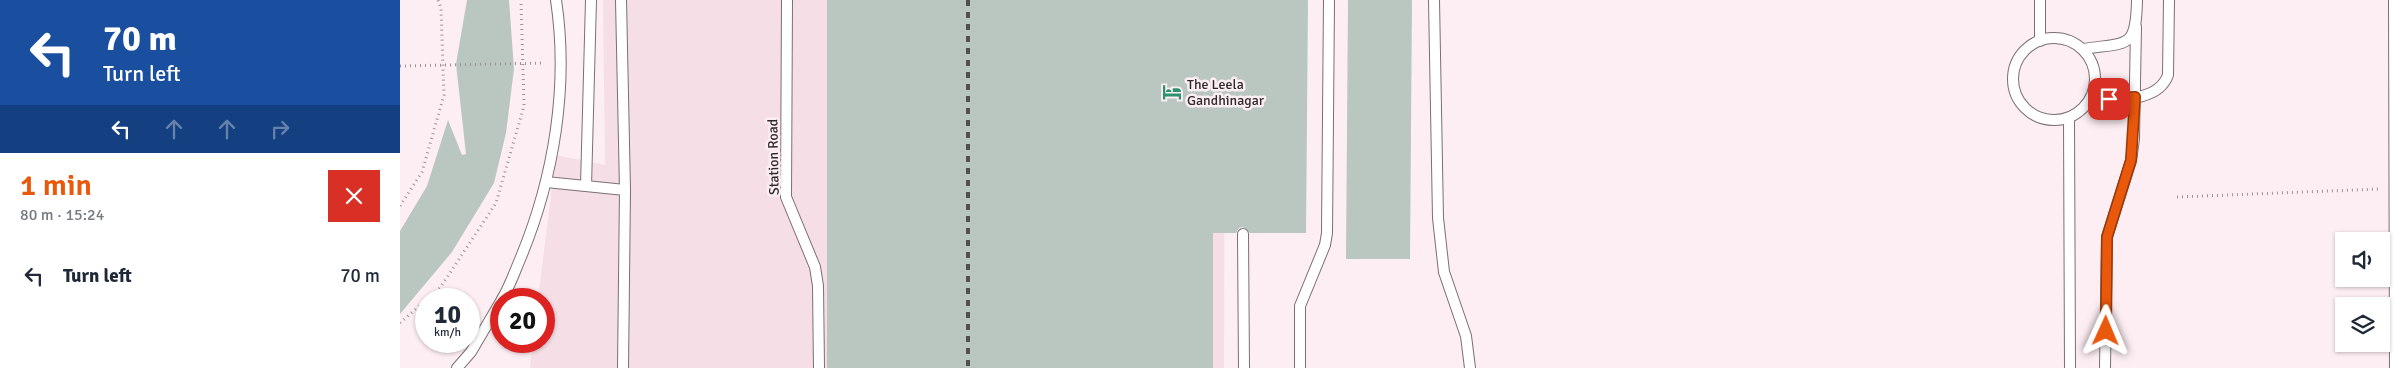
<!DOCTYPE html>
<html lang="en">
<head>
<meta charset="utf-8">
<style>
  body { margin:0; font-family:Signika,sans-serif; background:#f2f2f3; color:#1f2937; height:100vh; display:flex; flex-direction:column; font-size:19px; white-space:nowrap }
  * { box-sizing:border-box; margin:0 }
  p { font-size:16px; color:#747a83 }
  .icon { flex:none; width:28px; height:28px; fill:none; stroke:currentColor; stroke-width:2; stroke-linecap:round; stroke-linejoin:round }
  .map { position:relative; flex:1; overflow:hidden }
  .drawer { display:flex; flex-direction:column; background:#fff; width:400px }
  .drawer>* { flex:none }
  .guide { background:#1a4fa0; color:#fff; overflow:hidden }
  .tools { position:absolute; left:1935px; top:232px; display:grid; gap:10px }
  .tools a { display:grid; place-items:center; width:55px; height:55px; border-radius:0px; background:#fff; box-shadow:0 1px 4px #0004; font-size:25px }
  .speed { position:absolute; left:15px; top:288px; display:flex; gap:10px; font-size:25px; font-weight:700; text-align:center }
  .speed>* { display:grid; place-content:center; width:65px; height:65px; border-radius:50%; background:#fff; box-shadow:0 1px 4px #0004; line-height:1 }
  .speed small { font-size:12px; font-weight:400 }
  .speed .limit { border:8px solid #d22; background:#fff; color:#111 }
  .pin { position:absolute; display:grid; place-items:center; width:42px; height:42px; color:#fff; margin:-21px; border-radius:10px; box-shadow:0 2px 8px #0006 }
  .me { position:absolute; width:55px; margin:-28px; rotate:1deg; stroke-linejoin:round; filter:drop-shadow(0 0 4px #0008) }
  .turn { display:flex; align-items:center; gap:18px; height:105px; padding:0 20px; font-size:22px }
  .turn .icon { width:65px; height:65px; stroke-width:2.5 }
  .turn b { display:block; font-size:35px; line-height:42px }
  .lanes { display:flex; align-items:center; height:48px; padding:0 20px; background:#0003; justify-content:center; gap:25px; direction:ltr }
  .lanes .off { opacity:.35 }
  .round { display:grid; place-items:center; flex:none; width:52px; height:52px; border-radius:0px; background:#f2f2f3 }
  .summary { display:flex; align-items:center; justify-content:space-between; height:85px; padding:0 20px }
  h1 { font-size:30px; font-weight:600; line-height:38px; color:#ea580c }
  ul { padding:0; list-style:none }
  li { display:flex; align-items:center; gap:15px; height:75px; padding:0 20px }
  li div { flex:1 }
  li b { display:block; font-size:19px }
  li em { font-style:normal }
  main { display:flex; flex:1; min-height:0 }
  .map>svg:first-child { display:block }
</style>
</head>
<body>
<main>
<section class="drawer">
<div class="guide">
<div class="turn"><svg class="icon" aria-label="left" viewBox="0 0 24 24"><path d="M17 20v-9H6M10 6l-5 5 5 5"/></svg><div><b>70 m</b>Turn left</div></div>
<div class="lanes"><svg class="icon" aria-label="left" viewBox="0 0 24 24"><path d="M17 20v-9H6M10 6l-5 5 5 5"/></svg><svg class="icon off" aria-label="ahead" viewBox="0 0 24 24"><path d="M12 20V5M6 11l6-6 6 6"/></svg><svg class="icon off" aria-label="ahead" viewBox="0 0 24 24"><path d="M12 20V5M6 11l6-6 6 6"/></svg><svg class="icon off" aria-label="right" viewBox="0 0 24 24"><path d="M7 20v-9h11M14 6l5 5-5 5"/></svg></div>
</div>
<div class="summary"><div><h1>1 min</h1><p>80 m · 15:24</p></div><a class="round" style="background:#d93025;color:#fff"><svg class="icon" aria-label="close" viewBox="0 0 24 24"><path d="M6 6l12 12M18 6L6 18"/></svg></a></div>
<ul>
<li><svg class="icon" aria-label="left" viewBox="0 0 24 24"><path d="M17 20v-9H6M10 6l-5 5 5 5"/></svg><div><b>Turn left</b></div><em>70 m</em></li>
</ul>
</section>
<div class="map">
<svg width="2006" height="368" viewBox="0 0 2006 368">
  <rect width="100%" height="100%" fill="#fdeef3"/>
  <!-- built -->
  <path fill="#f6dee6" d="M203 0H825L824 368H130L133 341H144V299H138L156 155 205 165Z"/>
  <!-- building -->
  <g fill="#bac7c1">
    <path d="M67 0H109L114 69 106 133 94 183 52 252 0 314V231L27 186 48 120 62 155 66 154 56 64Z"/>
    <path d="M427 0H908L906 233H850L843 227 839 228 836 233H813V368H427Z"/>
    <path d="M948 0H1012L1010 259H946Z"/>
  </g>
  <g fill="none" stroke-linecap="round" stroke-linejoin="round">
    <!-- service casing -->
    <g stroke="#7c6f73" stroke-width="12">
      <g id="service">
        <path d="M221 0 225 190 223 368"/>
        <path d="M387 0 386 197 415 267 418 286 419 368"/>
        <path d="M1034 0 1038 218 1044 272 1066 336 1070 368"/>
        <circle cx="1654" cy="79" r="41"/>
        <path d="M1640 41V0"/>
        <path d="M1683 49C1728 42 1736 50 1737 0"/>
        <path d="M1690 100C1716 99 1758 103 1768 75L1769 0"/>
        <path d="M1669 118 1670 368"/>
        <path d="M146 182 225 190"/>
        <path d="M186 186 191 0"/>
        <path d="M843 234 844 368"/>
        <path d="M102 299C110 286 115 271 121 257 154 177 169 86 156 0"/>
        <path d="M57 368 71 352 101 301"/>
        <path d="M900 368V306L925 245 927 233 929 0"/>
        <path d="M1705 368 1707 237 1731 161 1734 139 1736 27"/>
      </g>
    </g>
    <!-- primary casing -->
    <g stroke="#7c6f73" stroke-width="30">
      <path id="primary" d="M2003 0 2004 368"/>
    </g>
    <!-- path -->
    <g stroke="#9d9396" stroke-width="3" stroke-dasharray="1 4" stroke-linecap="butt">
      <path d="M0 66 144 63"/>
      <path d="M1777 197 1979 189"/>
      <path d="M0 206 22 172 44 95 41 8 38 0"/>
      <path d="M28 299 40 288 96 203 124 106 121 0"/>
      <path d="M0 323 26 300"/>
    </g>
    <!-- service -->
    <use href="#service" stroke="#fff" stroke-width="10"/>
    <!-- primary -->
    <use href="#primary" stroke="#fff" stroke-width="28"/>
    <!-- rail -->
    <path stroke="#554e50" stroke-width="4" stroke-dasharray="6 6" stroke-linecap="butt" d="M568 0V368"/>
  </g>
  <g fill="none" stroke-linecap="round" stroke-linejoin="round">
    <!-- route casing -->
    <g stroke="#983908" stroke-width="12">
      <path id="route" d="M1706 331 1707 237 1731 160 1735 97 1709 99"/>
    </g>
    <!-- route -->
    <use href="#route" stroke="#ea580c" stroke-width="9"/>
  </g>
  <!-- icons -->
  <defs>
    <g id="hotel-bare" transform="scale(1.5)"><path d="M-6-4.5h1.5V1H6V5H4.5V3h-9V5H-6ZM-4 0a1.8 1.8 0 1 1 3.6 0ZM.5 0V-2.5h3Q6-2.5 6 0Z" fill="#2b9270" stroke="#fdeef3" stroke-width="2.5" paint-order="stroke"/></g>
  </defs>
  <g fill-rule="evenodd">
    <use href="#hotel-bare" x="772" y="92"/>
  </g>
  <g text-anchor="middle" stroke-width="5" stroke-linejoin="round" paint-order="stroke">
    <!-- poi labels -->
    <g font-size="14" fill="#2e292a" stroke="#fdeef3" text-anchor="start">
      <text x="787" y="89">The Leela<tspan x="787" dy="16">Gandhinagar</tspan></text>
    </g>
    <!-- street labels -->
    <g font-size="14" fill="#2e292a" stroke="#fdeef3">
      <text transform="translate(373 157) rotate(-91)" y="5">Station Road</text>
    </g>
  </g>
</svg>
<div class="tools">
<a><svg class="icon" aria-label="sound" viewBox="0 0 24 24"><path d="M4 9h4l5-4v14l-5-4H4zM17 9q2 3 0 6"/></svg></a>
<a><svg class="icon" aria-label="layers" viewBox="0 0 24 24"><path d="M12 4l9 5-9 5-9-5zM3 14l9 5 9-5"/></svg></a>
</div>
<div class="speed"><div>10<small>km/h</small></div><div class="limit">20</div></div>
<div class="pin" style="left:1709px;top:99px;background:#d93025"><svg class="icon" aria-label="arrive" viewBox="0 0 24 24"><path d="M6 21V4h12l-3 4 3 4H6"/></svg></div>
<svg class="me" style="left:1706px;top:331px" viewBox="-20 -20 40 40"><path d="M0-17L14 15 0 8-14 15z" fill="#ea580c" stroke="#fff" stroke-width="4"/></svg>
</div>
</main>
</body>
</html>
